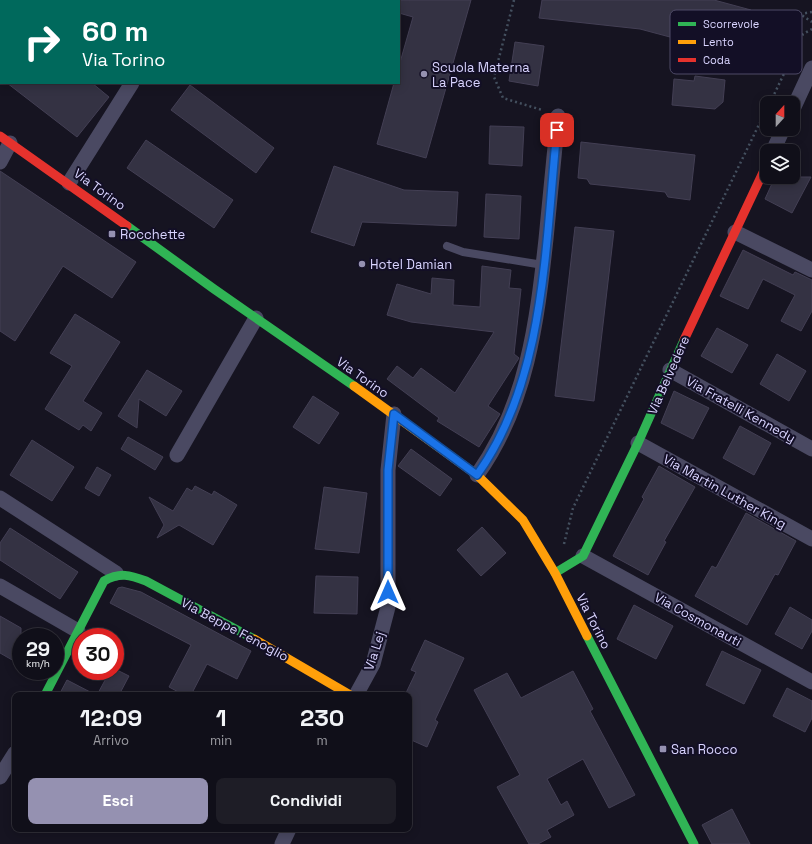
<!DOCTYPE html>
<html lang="it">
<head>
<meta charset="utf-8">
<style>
  body { margin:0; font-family:"Space Grotesk",sans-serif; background:#1e1d26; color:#f1f3f6; height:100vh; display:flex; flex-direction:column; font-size:15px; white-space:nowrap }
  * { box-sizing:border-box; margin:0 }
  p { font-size:13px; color:#9c9ca2 }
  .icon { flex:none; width:22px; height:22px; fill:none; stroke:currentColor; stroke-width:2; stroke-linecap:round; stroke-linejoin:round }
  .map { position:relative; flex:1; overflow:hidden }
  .details { position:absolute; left:12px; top:692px; width:400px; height:140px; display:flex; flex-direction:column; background:#100f19; border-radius:8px; box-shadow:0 2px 10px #0003,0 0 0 1px #302f38 }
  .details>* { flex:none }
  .guide { position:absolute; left:0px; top:0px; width:400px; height:84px; box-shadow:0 2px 10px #0003,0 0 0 1px #302f38; background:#00695c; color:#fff; overflow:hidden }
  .needle { width:26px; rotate:21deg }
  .buttons { position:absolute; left:760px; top:96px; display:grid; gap:8px }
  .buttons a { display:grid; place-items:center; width:40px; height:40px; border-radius:8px; background:#100f19; box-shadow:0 2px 10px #0003,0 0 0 1px #302f38; font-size:20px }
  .speed { position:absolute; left:12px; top:628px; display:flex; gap:8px; font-size:20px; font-weight:700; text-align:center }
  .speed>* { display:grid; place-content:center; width:52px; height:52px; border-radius:50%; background:#100f19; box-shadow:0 2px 10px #0003,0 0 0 1px #302f38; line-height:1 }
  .speed small { font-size:10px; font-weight:400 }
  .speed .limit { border:6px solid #d22; background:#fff; color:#111 }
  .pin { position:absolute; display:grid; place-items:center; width:34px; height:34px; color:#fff; margin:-17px; border-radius:8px; box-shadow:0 2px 6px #0006 }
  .me { position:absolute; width:44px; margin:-22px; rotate:0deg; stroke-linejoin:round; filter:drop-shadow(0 0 3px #0008) }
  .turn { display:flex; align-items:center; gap:14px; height:84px; padding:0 16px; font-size:18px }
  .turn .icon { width:52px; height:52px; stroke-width:2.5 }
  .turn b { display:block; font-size:28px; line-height:34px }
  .eta { display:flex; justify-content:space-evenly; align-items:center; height:68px; text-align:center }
  .eta b { font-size:24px; font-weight:800; line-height:28px }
  .primary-button { display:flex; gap:8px; margin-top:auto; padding:8px 16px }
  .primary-button a { flex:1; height:46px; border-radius:8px; background:#9591b1; color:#fff; font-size:16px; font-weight:800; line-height:46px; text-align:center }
  .primary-button a+a { background:#1e1d26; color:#f1f3f6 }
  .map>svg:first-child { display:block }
</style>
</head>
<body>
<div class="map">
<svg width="812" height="844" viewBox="0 0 812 844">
  <rect width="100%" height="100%" fill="#161421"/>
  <!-- building -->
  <g fill="#343243" stroke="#433f54">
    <path d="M399 0H471L426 158 377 144 394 83H399V66L413 17 399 13Z"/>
    <path d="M542 0H714L751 10 741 56 640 29 539 18Z"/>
    <path d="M515 42 544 46 538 86 509 81Z"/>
    <path d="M695 76 725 80 723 102 715 109 672 105 674 79 694 81Z"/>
    <path d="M7 83H92L109 97 77 137Z"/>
    <path d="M190 85 274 148 256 173 171 110Z"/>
    <path d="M490 126 524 127 522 166 489 164Z"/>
    <path d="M146 140 233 200 214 228 127 168Z"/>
    <path d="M581 142 695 155 690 200 668 197 665 192 590 184 587 179 578 178Z"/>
    <path d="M334 166 404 190 458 192 456 226 362 222 354 246 311 232Z"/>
    <path d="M0 171 136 262 112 298 63 266 15 341 0 331Z"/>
    <path d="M775 177H811L792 213 765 199Z"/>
    <path d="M486 194 521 196 519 239 484 237Z"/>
    <path d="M575 227 614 231 594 401 555 396Z"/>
    <path d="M743 250 793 275 795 272 812 280V311L801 331 781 321 795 295 763 279 748 309 720 296Z"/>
    <path d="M482 266 511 270 509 288 521 289 514 354 519 358 488 406 500 414 479 447 437 421 439 418 387 379 397 366 413 378 421 368 455 393 494 332 411 322 387 315 397 284 431 294 432 278 454 280 453 305 480 307Z"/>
    <path d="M75 314 120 342 83 401 102 413 91 431 83 425 79 430 45 409 72 366 50 353Z"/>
    <path d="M717 328 748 345 732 373 701 356Z"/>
    <path d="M777 354 806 371 789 401 760 384Z"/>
    <path d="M147 370 182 391 166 416 139 399 137 428 118 416Z"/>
    <path d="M674 391 709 408 693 439 661 423Z"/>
    <path d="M313 396 339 413 319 444 293 427Z"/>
    <path d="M740 426 771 443 754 475 723 458Z"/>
    <path d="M128 437 163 457 155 470 121 449Z"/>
    <path d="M32 440 74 467 52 501 10 475Z"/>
    <path d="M411 449 452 479 440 496 398 466Z"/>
    <path d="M659 466 695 487 664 541 666 542 648 575 613 556 644 499 642 497Z"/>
    <path d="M97 467 111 475 99 496 85 488Z"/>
    <path d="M195 486 212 495 214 491 237 505 213 545 179 525 157 538 164 525 149 497 173 511 187 488 192 491Z"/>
    <path d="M324 487 367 493 359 553 315 549Z"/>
    <path d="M746 513 796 541 778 575 775 574 747 625 695 596 712 566 716 568Z"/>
    <path d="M482 527 506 553 481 576 457 550Z"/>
    <path d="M10 528 78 572 60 599 0 560V543Z"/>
    <path d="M316 576 358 577 357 614 314 613Z"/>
    <path d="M122 587 141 592 251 651 237 679 207 664 191 695H184L169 687 191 645 110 603 118 588Z"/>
    <path d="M634 605 673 626 656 659 617 639Z"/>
    <path d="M790 607 812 620V631L802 649 775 634Z"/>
    <path d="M0 616 21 628V665L0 653Z"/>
    <path d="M425 640 464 658 435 720 438 722 427 747 409 739V695H405L416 672 411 670Z"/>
    <path d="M722 651 761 670 744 704 706 685Z"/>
    <path d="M115 669 129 676 119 695H97L110 671H115Z"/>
    <path d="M573 671 593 709 590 711 635 795 609 808 583 759 547 779 561 805 567 801 574 815 547 830 551 837 538 844H529L497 787 520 775 474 690 507 673 521 698Z"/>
    <path d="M67 680 96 695H59Z"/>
    <path d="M787 688 812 701V718L805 732 773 716Z"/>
    <path d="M732 809 750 844H712L702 825Z"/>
  </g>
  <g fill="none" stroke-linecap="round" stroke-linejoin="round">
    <!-- path -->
    <g stroke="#44505f" stroke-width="2.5" stroke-dasharray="2 3" stroke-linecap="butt">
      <path d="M514 0 494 77 503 98 542 110"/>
      <path d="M812 12 800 14 812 22"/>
      <path d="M770 103 803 34 812 29"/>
      <path d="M564 544 573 508 767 108"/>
    </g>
    <!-- lane -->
    <path stroke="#4a4962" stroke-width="8" d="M447 246 463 252 543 265"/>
    <!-- street -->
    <g stroke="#4a4962" stroke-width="15">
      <path d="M68 0 69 1"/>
      <path d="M186 1V0"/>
      <path d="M219 1V0"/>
      <path d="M793 109 812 68"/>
      <path d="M773 151 783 129"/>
      <path d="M0 162 10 143"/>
      <path d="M69 183 132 83"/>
      <path d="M735 232 812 270"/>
      <path d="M670 370 812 449"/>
      <path d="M638 443 812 539"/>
      <path d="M177 455 256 318"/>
      <path d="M477 475C527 405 537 322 546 239 550 198 554 157 558 116"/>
      <path d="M0 498 116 573"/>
      <path d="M583 556 812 682"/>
      <path d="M0 586 78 631"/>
      <path d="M356 695 373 664 388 607V470L394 414"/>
      <path d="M0 777 15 753"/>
      <path d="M282 844 289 829"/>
    </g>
    <!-- fast -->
    <g stroke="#30b455" stroke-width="9">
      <path d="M127 226 214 289 354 386"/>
      <path d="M555 573 583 556 638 443 684 340"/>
      <path d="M587 636 694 844"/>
      <path d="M45 695 104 581C120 572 130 575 146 581L254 639"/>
    </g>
    <!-- slow -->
    <g stroke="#ff9f0a" stroke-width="9">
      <path d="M354 386 477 475 523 520 555 573 587 636"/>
      <path d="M254 639 350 695"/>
    </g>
    <!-- jam -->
    <g stroke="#e5322d" stroke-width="9">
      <path d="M0 136 127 226"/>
      <path d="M684 340 767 164"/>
    </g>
  </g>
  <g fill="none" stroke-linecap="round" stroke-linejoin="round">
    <!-- route casing -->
    <g stroke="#114b97" stroke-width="10">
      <path id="route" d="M388 592V470L394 414 477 475C546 379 545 244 557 130"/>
    </g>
    <!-- route -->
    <use href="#route" stroke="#1a73e8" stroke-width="7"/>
  </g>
  <!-- markers -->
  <g fill="#9591b1" stroke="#130f26" stroke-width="1.5">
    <circle cx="424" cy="74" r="4"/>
    <rect x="108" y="230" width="8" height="8" rx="2"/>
    <circle cx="362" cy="264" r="4"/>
    <rect x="659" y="745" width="8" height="8" rx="2"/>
  </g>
  <g text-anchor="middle" stroke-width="4" stroke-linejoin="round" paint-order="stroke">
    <!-- poi labels -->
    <g font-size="13" fill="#d9d4ff" stroke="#130f26" text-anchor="start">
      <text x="432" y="72">Scuola Materna<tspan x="432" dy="15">La Pace</tspan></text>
      <text x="120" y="239">Rocchette</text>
      <text x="370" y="269">Hotel Damian</text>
      <text x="671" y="754">San Rocco</text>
    </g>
    <!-- street labels -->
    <g font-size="13" fill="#d9d4ff" stroke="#130f26">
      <text transform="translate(100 189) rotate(36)" y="5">Via Torino</text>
      <text transform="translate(668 375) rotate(-66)" y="5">Via Belvedere</text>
      <text transform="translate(363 377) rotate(35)" y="5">Via Torino</text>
      <text transform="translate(741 409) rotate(29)" y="5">Via Fratelli Kennedy</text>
      <text transform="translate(725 491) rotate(29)" y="5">Via Martin Luther King</text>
      <text transform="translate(698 619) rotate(29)" y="5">Via Cosmonauti</text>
      <text transform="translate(594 621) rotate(63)" y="5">Via Torino</text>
      <text transform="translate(235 629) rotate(28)" y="5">Via Beppe Fenoglio</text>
      <text transform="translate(374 651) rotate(-72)" y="5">Via Lej</text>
    </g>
  </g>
  <!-- legend -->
  <rect x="670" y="10" width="132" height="64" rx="6" fill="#130f26" stroke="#4e4a67" stroke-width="1"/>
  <rect x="678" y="22" width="18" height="4" fill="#30b455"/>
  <rect x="678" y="40" width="18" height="4" fill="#ff9f0a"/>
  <rect x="678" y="58" width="18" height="4" fill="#e5322d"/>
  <g font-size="11" fill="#d9d4ff">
    <text x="703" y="28">Scorrevole</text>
    <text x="703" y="46">Lento</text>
    <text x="703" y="64">Coda</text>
  </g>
</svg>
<div class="buttons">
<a><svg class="needle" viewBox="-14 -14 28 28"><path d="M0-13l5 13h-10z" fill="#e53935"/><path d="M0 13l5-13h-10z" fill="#9c9ca2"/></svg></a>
<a><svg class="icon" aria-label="layers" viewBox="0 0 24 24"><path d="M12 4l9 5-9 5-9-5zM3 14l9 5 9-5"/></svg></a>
</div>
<div class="speed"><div>29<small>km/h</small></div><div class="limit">30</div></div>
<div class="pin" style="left:557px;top:130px;background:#d93025"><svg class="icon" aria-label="arrive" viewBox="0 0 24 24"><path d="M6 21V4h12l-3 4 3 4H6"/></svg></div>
<svg class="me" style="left:388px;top:592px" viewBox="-20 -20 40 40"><path d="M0-17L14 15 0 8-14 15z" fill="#1a73e8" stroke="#fff" stroke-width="4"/></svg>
<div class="guide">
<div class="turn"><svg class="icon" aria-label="right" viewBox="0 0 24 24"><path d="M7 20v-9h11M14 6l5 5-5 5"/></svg><div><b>60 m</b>Via Torino</div></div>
</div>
<section class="details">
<div class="eta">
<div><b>12:09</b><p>Arrivo</p></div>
<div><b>1</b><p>min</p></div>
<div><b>230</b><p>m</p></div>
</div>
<div class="primary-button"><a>Esci</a><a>Condividi</a></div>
</section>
</div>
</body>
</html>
